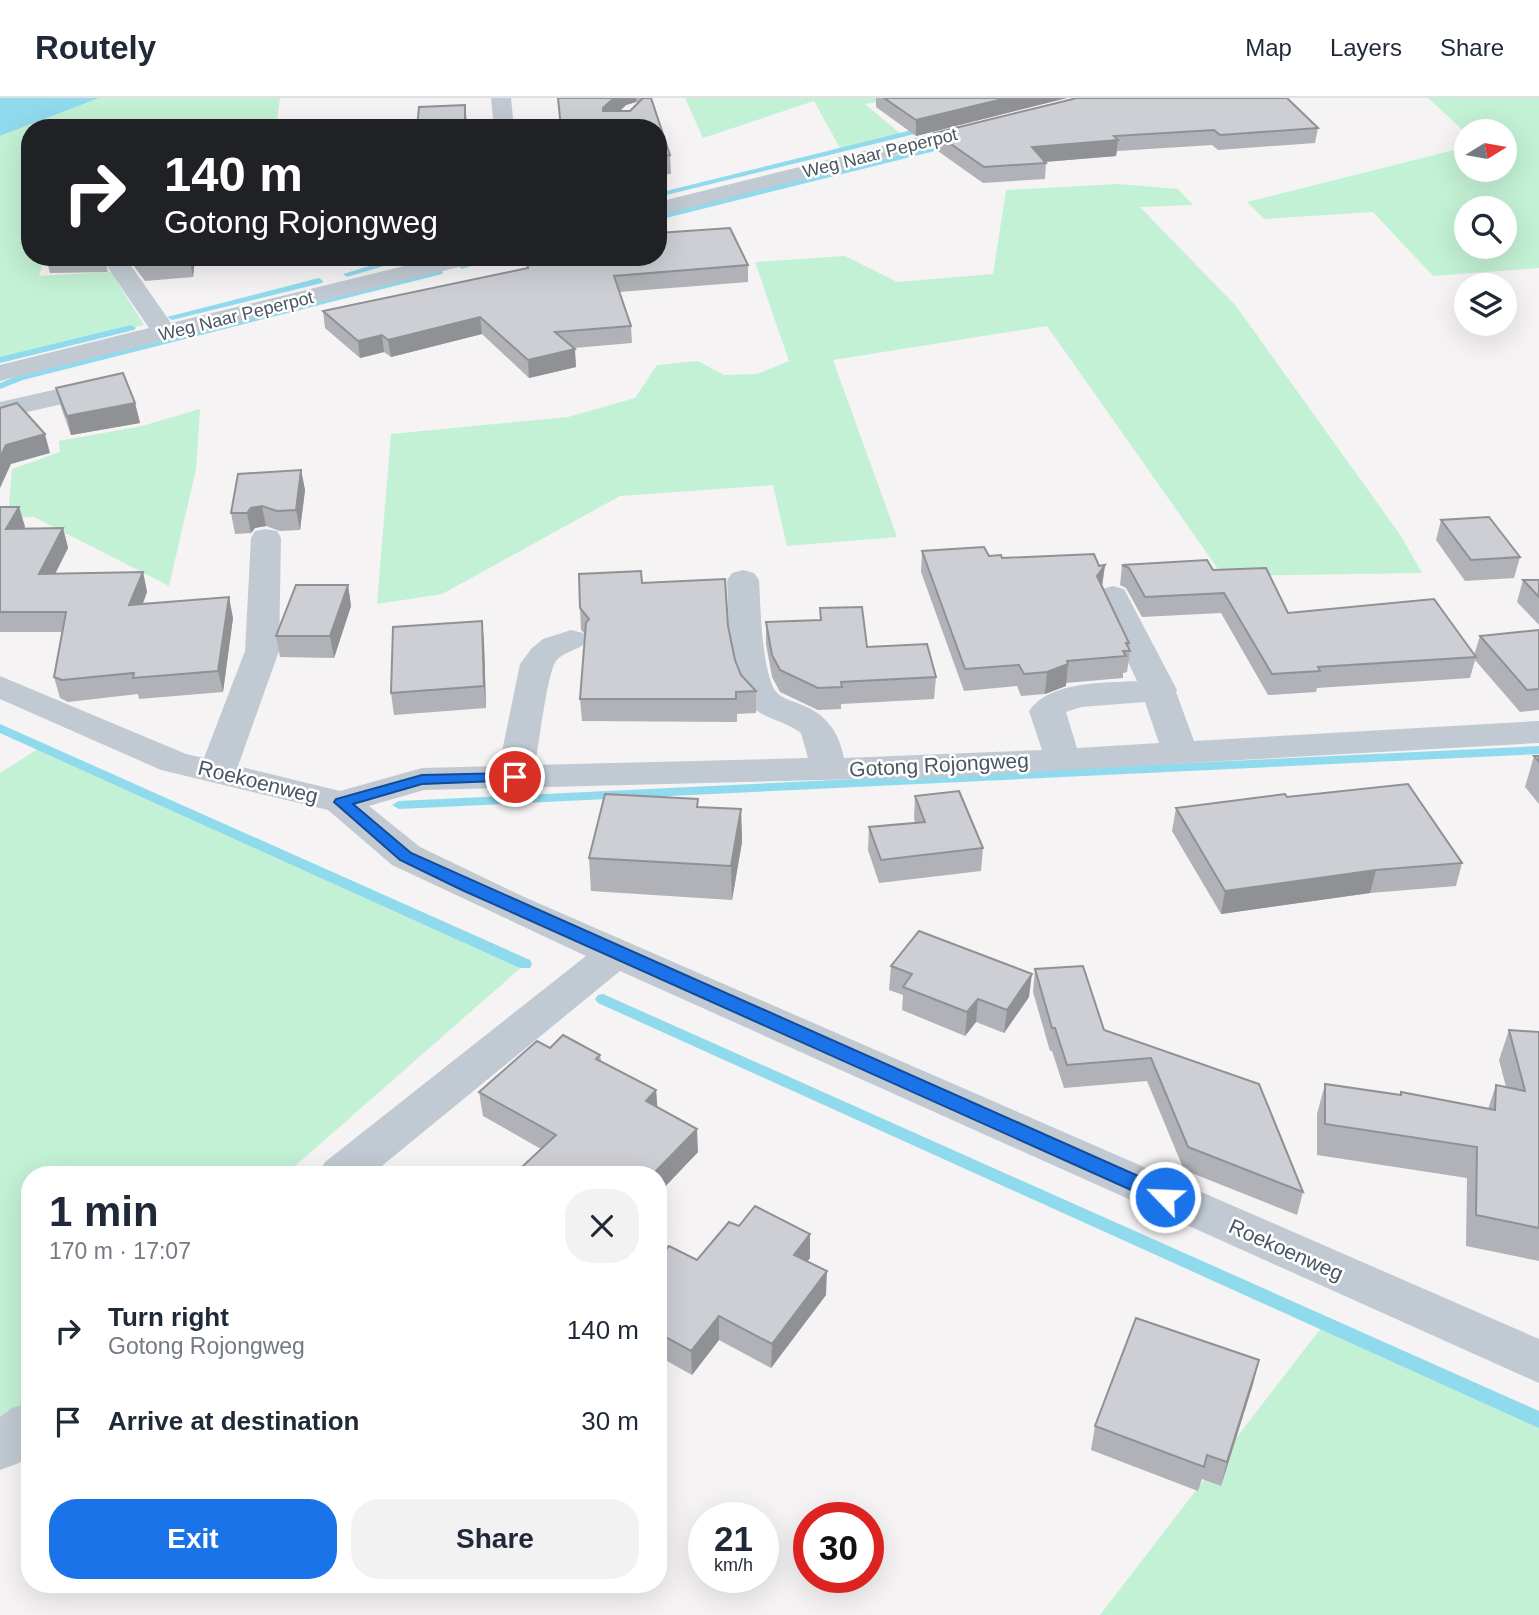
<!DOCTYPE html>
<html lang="en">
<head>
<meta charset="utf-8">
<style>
  body { margin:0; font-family:Arial,sans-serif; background:#f2f2f3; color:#1f2937; height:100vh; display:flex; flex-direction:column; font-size:26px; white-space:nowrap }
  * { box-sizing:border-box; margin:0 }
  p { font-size:23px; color:#747a83 }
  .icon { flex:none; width:38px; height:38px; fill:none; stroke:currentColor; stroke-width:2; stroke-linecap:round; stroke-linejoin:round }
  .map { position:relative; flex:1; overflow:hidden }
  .sheet { position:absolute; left:21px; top:1068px; width:646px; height:427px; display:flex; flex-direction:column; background:#fff; border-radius:28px; box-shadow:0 7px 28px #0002 }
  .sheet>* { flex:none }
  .banner { position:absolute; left:21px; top:21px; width:646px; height:147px; border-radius:28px; box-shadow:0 7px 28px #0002; background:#202124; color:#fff; overflow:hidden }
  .needle { width:46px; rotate:79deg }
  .fabs { position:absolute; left:1454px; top:21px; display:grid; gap:14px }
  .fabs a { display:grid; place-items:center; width:63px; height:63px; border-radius:50%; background:#fff; box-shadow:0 7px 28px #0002; font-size:35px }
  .speed { position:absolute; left:688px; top:1404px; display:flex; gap:14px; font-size:35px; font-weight:700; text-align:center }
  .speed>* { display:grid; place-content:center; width:91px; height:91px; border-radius:50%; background:#fff; box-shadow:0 7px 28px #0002; line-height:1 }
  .speed small { font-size:18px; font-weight:400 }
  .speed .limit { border:10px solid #d22; background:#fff; color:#111 }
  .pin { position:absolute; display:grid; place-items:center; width:60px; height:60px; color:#fff; margin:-30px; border:4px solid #fff; border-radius:50%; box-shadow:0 2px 7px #0007 }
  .me { position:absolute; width:77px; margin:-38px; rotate:294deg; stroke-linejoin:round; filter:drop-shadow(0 0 5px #0008) }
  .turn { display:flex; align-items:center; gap:24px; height:147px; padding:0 28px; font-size:32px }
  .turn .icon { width:91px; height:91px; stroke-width:2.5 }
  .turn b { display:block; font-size:49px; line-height:60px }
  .round { display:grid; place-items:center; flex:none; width:74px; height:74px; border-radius:28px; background:#f2f2f3 }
  .summary { display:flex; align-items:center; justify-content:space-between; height:119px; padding:0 28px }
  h1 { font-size:42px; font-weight:800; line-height:52px }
  .primary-button { display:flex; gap:14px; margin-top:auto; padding:14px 28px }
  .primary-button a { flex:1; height:80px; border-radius:28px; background:#1a73e8; color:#fff; font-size:28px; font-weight:800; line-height:80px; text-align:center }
  .primary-button a+a { background:#f2f2f3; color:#1f2937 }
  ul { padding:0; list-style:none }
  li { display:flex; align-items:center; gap:21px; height:91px; padding:0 28px }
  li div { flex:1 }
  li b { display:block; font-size:26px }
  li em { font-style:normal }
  header { display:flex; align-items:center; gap:42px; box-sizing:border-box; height:98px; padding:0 35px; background:#fff; border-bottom:2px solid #e0e1e3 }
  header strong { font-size:33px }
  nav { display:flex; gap:38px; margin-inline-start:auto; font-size:24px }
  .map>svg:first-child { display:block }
</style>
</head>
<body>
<header>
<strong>Routely</strong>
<nav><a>Map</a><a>Layers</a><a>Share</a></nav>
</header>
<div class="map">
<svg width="1539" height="1517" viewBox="0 0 1539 1517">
  <rect width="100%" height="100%" fill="#f5f3f3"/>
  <!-- green -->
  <g fill="#c3f1d5" fill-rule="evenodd">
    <path d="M99 0H280L276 30H30V159H45L39 178 111 174 144 227 0 262V38Z"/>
    <path d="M685 0H907L865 6 902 37 841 52 814 3 703 40Z"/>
    <path d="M1428 0H1539V170L1433 178 1373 114 1264 121 1247 104 1466 49V72H1505V33L1466 35ZM1466 110H1505V149H1466Z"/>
    <path d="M1119 86 1178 91 1193 107 1140 109 1236 208 1401 438 1422 475 1223 478 1047 228 833 262 897 439 787 448 773 387 620 398 442 496 377 506 391 336 568 319 635 300 657 267 698 263 724 277 757 276 789 263 755 164 845 158 897 184 993 176 1006 92Z"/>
    <path d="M200 311 196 371 169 488 34 419 8 420 12 371 60 354 59 343 142 328Z"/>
    <path d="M41 649 525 866 286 1076H30V1300L0 1326V675Z"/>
    <path d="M1324 1226 1539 1322V1517H1100Z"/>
  </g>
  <!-- water -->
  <path fill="#90daee" d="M0 0H99L0 38Z"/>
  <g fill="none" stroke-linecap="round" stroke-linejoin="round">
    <!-- stream -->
    <g fill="#90daee" fill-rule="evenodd">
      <path d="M928 28 932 30 931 32 658 99V95Z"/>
      <path d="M952 44 956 46 955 48 658 122V116Z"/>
      <path d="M399 159H414L347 179 343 176Z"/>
      <path d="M485 159H500L462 171 458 168Z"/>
      <path d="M439 171 443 174 442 176 23 282 0 291V285L17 278Z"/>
      <path d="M319 180 323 183 322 185 172 222 167 219Z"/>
      <path d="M131 227 136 230 134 232 0 265V259Z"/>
      <path d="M0 626 530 862 532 866 530 870H520L0 635Z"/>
      <path d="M1539 648V656L399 711 392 707 399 703Z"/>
      <path d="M603 896 1539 1313V1330L598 905 595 901 598 897Z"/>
    </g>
    <!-- minor -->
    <g fill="#c1cad2" fill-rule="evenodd">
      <path d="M491 0H511L514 30H494Z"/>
      <path d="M984 23 991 25 994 29 991 33 658 118V104Z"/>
      <path d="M107 159H125L171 225 441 159H483L479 164 0 283V267L149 230 104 164Z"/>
      <path d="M111 279 121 281 125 287 121 293 0 320V304Z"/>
      <path d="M266 431 277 433 281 440 279 553 238 668 340 693 422 670 499 668 520 566 532 550 543 541 571 532 583 535 588 542C580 553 565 552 556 563 547 575 539 648 535 667L808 660 801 635C786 623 765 621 752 609 726 584 729 516 727 482L732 475 743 472 754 475 759 482C761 513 761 563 774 591 779 599 789 602 797 605 825 615 838 631 844 660L1042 652 1029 613C1049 583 1104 585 1137 583L1097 498 1102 491 1113 488 1124 491 1177 592 1176 594 1194 643 1539 623V645L943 679 424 692 369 708 420 749 522 798 1539 1241V1285L620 873 372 1076H318L325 1064 586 858 392 767 328 712 161 672 0 601V578L186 656 204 660 245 553 251 440 255 433ZM1145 604 1159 645 1077 650 1066 614 1081 609Z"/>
      <path d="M30 1304V1356L19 1365 0 1372V1319L12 1310Z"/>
    </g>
  </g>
  <!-- wall -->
  <g fill="#b0b2b7" fill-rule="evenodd">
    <path d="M558 0H651L670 57 671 76 658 77V30H560ZM636 4 638 5 630 13H620L626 7Z"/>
    <path d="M876 0H1067L916 38 876 9Z"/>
    <path d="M1318 30 1315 45 1218 52 1212 47 1117 53 1116 58 1045 64 1046 65 1045 81 983 85 935 51V35Z"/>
    <path d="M46 159H104L108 174 50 175Z"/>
    <path d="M127 159H195L193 179 145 183Z"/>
    <path d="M748 167V184L619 194 631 228 632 245 574 250 576 269 529 280 482 236 391 259 384 254 360 260 325 230 323 213 528 170Z"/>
    <path d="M56 290 135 305 140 325 71 337 61 309Z"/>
    <path d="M301 372 305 392 300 432 280 433 266 428 255 430 251 435 235 436 231 415Z"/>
    <path d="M0 409H19L25 429 23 430H63L68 450 55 476 143 474 147 494 143 506 233 520 223 594 139 601 138 596 68 604 60 600 54 579 62 534H0Z"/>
    <path d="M1441 422 1520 459 1514 480 1465 483 1436 442Z"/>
    <path d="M922 453 1105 467 1102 488 1129 545V551L1130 553 1127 574 1123 575V580L1066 585V588L1045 596 1021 598 1017 588 964 593 921 474Z"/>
    <path d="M1122 467 1213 472 1288 515 1474 557 1480 538 1539 532V612L1520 614 1475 562 1470 580 1317 590 1316 594 1268 597 1221 515 1142 519 1126 490 1120 487Z"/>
    <path d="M1523 482H1539V527L1517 504Z"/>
    <path d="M642 485 728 528 735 562 741 577 756 593V615L737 616V624L582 623 580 601 585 536 581 532 580 510Z"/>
    <path d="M348 487 351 508 334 560 280 559 276 538Z"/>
    <path d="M820 510 867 549 936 579 934 601 841 606V611L818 612 780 594 772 579 766 546V524L820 522Z"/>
    <path d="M482 523 484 544 486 610 394 617 391 595Z"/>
    <path d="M1534 658H1539V706L1525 689Z"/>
    <path d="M915 698 983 750 981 773 879 785 868 752 869 729 915 725 914 720Z"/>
    <path d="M1287 699 1462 765 1456 788 1370 795 1221 816 1172 733 1176 710Z"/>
    <path d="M741 711 742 744 732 802 591 793 589 760Z"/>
    <path d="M891 868 1029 899 1004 935 976 924 965 938 902 912 903 897 889 892Z"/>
    <path d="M1035 871 1104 932 1259 986 1303 1094 1297 1117 1184 1072 1147 983 1064 990 1052 953H1050L1033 894Z"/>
    <path d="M1509 932 1539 934V1163L1466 1148 1467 1080 1317 1057V1016L1325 986 1400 997 1401 994 1488 1011 1496 987 1506 989 1499 962Z"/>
    <path d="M550 950 600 957 601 963 656 992 657 1009 698 1054 658 1096V1076H524L523 1068 541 1051 483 1018 479 994Z"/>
    <path d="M658 1160 697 1162 810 1160 807 1163 826 1197 771 1270 719 1242 692 1277 658 1258Z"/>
    <path d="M1259 1262 1253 1286 1221 1388 1202 1381 1198 1393 1091 1352 1095 1328Z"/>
  </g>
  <!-- shaded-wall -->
  <g fill="#909195">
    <path d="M614 0H636V4L626 7 604 28 603 10Z"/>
    <path d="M1007 0H1067L916 38V22Z"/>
    <path d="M465 7 467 25V30H465Z"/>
    <path d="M1118 42 1116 58 1031 65 1032 49Z"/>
    <path d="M190 159H195L193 179 190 163Z"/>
    <path d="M480 219 482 236 391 259 388 242Z"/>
    <path d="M382 237 384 254 360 260 358 243Z"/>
    <path d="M575 251 576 269 529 280 528 262Z"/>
    <path d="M135 305 140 325 71 337 67 318Z"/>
    <path d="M45 336 50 355 11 366 0 390V359L6 347Z"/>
    <path d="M301 372 305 392 300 432 296 412Z"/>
    <path d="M262 408 266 428 255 430 251 435 247 415 251 410Z"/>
    <path d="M19 409 25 429 12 450 6 431Z"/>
    <path d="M63 430 68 450 45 496 39 476Z"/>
    <path d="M1105 467 1102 488 1097 478Z"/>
    <path d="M143 474 147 494 134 527 129 507Z"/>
    <path d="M348 487 351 508 334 560 330 538Z"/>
    <path d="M229 499 233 520 223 594 218 573Z"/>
    <path d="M482 523 484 544 486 610 484 588Z"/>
    <path d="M1068 566 1066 588 1045 596 1047 574Z"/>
    <path d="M741 711 742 744 732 802 731 768Z"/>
    <path d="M1376 772 1370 795 1221 816 1225 793Z"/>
    <path d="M1032 876 1029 899 1004 935 1007 912Z"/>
    <path d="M978 901 976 924 965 938 967 914Z"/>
    <path d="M656 992 658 1016 646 1003Z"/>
    <path d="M697 1031 698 1054 658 1096V1076H653Z"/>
    <path d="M810 1136V1160L794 1180V1157Z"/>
    <path d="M827 1173 826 1197 771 1270 772 1246Z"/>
    <path d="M719 1218V1242L692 1277 691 1253Z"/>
    <path d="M1259 1262 1253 1286 1221 1388 1227 1364Z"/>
  </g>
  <!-- building -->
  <g fill="#cdcfd5" stroke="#909195" stroke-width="2">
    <path d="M558 0H614L603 10V13H630L643 0H651L670 57 658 58V30H559H561Z"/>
    <path d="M884 0H1007L916 22Z"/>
    <path d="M1077 0H1287L1318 30 1220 37 1214 32 1114 38 1118 42 1032 49 1046 65 984 69 935 35Z"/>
    <path d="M465 7V30H417L419 9Z"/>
    <path d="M730 130 748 167 614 178 631 228 555 234 575 251 528 262 480 219 388 242 382 237 358 243 323 213 528 170 527 165 550 159H658V135Z"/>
    <path d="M136 159H190V163L141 166Z"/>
    <path d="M123 275 135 305 67 318 56 290Z"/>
    <path d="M17 305 45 336 6 347 0 359V310Z"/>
    <path d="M301 372 296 412 277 413 262 408 251 410 247 415H231L238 376Z"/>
    <path d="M0 409H19L6 431 63 430 39 476 143 474 129 507 229 499 218 573 133 580 134 575 62 582 54 579 66 514H0Z"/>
    <path d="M1489 419 1520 459 1471 462 1441 422Z"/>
    <path d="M984 449 989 458 1001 457 1002 460 1094 456 1099 468 1105 467 1097 478 1129 545H1126L1130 553H1123L1126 558 1067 563 1068 566 1047 574 1024 576 1019 567 965 571 922 453Z"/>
    <path d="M1207 462 1213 472 1266 470 1288 515 1434 501 1476 559 1318 569 1320 573 1272 576 1224 495 1145 499 1129 470 1122 467Z"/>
    <path d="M641 473 642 485 725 481 728 528 735 562 741 577 756 593 736 594V601H580L586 525 589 521 580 510 579 476Z"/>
    <path d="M1523 482H1539V499Z"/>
    <path d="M296 487H348L330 538H276Z"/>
    <path d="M862 509 867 549 927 546 936 579 841 584 842 589 818 590 780 572 772 557 766 524 821 522 820 510Z"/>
    <path d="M482 523 484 588 391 595 393 529Z"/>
    <path d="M1539 532V591L1527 592 1480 538Z"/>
    <path d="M1534 658H1539V664Z"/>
    <path d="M1408 686 1462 765 1376 772 1225 793 1176 710 1285 696 1287 699Z"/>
    <path d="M959 693 983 750 881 762 869 729 925 724 915 698Z"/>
    <path d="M605 696 698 701 697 709 741 711 731 768 589 760Z"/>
    <path d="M919 833 1032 876 1007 912 978 901 967 914 903 889 912 876 891 868Z"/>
    <path d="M1083 868 1104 932 1259 986 1303 1094 1188 1049 1151 960 1067 967 1055 930H1052L1035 871Z"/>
    <path d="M1509 932 1539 934V1130L1476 1117 1477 1049 1325 1026V986L1401 997V994L1495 1012 1496 987 1525 993Z"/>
    <path d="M563 937 600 957 596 961 656 992 646 1003 697 1031 653 1076H537L523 1068 556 1037 479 994 537 943 550 950Z"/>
    <path d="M755 1108 810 1136 794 1157 827 1173 772 1246 719 1218 691 1253 658 1235V1160L669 1148 697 1162 729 1124 739 1128Z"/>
    <path d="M1136 1220 1259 1262 1227 1364 1207 1357 1204 1369 1095 1328Z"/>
  </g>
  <!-- route -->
  <path fill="#1a73e8" stroke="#114b97" stroke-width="2" d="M515 675 523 679 521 682 422 686 353 706 411 755 1172 1093 1174 1099 1172 1104 1165 1106 1158 1104 462 792 400 762 334 704 336 701 422 677Z"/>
  <g text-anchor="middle" stroke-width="5" stroke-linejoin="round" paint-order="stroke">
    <!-- far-street labels -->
    <g font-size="18" fill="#4a5661" stroke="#fff">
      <text transform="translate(880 55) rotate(-14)" y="6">Weg Naar Peperpot</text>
      <text transform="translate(236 218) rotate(-14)" y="6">Weg Naar Peperpot</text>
    </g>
    <!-- street labels -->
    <g font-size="21" fill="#4a5661" stroke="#fff">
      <text transform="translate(939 667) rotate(-3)" y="7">Gotong Rojongweg</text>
      <text transform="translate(258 684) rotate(14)" y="7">Roekoenweg</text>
      <text transform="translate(1286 1152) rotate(24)" y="7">Roekoenweg</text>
    </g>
  </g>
</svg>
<div class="fabs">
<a><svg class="needle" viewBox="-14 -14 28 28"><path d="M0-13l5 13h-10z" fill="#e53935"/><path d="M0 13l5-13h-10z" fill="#747a83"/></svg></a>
<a><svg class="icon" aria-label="search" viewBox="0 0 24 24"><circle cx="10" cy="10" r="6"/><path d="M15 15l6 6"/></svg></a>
<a><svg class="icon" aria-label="layers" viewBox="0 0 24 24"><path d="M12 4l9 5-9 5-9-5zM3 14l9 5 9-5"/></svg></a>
</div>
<div class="speed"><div>21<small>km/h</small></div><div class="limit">30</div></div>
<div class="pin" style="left:515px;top:679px;background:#d93025"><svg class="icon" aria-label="arrive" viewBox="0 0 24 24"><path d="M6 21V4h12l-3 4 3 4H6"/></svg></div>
<svg class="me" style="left:1165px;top:1099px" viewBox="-20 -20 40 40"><circle r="17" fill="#1a73e8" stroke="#fff" stroke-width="3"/><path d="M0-11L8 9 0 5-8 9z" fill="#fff"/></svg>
<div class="banner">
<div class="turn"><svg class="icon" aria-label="right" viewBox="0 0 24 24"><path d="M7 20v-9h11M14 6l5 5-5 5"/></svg><div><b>140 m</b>Gotong Rojongweg</div></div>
</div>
<section class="sheet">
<div class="summary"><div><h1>1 min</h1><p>170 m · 17:07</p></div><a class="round"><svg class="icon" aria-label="close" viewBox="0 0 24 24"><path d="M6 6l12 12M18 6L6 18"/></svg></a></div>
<ul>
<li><svg class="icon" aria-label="right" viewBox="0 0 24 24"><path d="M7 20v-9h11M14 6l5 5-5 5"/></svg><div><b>Turn right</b><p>Gotong Rojongweg</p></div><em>140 m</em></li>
<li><svg class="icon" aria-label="arrive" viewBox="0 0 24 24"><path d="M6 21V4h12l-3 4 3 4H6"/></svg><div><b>Arrive at destination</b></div><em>30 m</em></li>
</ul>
<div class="primary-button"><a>Exit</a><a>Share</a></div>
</section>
</div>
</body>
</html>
